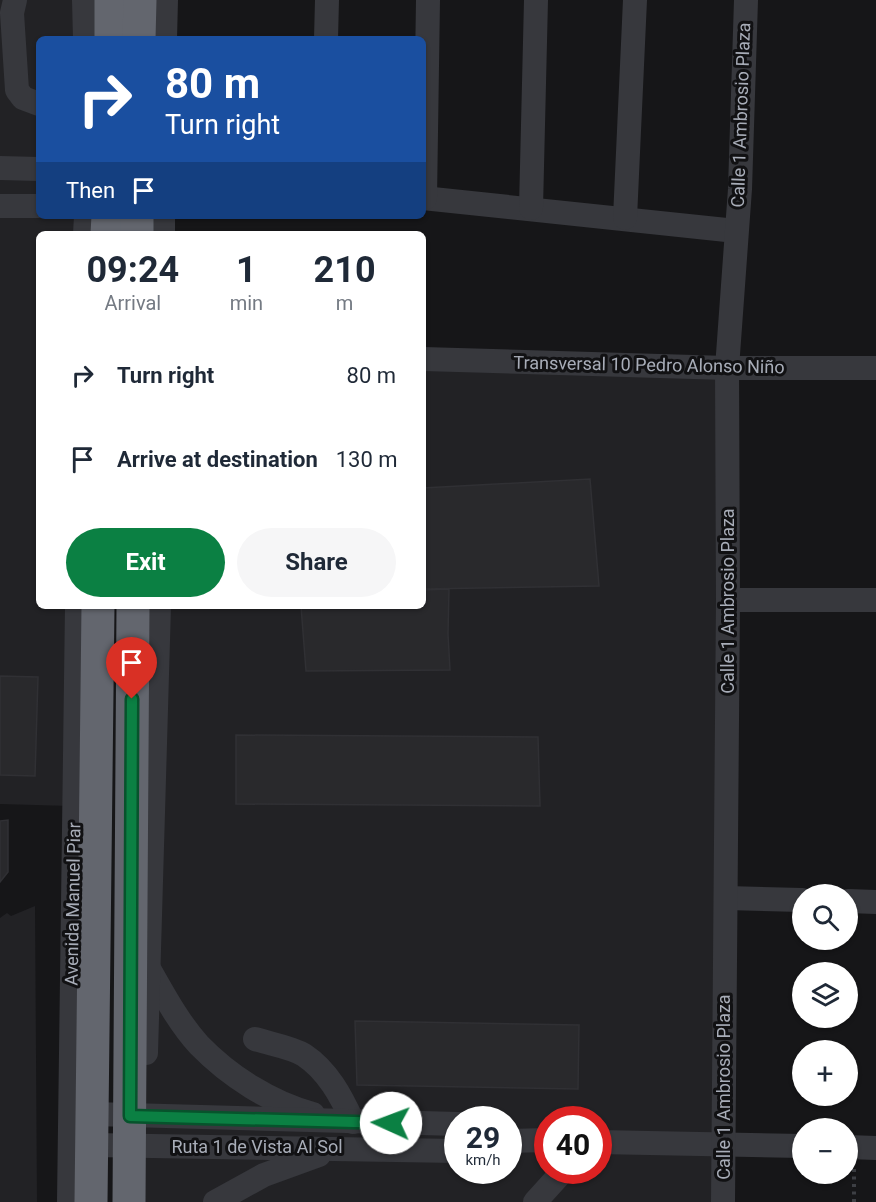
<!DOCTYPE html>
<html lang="en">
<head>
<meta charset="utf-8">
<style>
  body { margin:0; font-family:Roboto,sans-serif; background:#f6f6f7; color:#1f2937; height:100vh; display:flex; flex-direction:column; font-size:22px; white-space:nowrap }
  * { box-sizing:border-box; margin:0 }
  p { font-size:20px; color:#747a83 }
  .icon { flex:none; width:33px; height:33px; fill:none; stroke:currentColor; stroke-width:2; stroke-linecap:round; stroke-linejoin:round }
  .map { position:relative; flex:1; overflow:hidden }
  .drawer { position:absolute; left:36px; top:231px; width:390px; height:378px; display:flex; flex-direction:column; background:#fff; border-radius:9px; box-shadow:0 2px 4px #0004 }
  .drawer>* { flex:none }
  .banner { position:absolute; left:36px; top:36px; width:390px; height:183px; border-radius:9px; box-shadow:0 2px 4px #0004; background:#1a4fa0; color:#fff; overflow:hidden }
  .tools { position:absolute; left:792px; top:884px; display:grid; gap:12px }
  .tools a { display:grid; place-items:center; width:66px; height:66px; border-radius:50%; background:#fff; box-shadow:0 2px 4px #0004; font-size:30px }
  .speed { position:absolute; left:444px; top:1106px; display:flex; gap:12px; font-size:30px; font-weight:700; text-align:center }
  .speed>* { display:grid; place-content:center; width:78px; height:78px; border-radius:50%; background:#fff; box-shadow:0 2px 4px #0004; line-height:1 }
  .speed small { font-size:15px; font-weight:400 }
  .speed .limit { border:9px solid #d22; background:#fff; color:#111 }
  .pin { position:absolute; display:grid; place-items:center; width:51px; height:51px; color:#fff; margin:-62px -26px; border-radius:50% 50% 50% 0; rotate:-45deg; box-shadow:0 0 6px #0007 }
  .pin .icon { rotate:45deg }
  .me { position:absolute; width:66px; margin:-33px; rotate:272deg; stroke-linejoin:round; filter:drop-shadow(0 0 4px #0008) }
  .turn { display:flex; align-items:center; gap:21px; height:126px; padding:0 30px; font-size:27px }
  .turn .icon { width:78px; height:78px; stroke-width:2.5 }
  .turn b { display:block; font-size:42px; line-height:51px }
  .then { display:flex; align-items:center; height:57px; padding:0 30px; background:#0003; gap:12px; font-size:22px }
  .eta { display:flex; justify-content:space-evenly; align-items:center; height:102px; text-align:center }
  .eta b { font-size:36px; font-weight:700; line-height:42px }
  .primary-button { display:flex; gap:12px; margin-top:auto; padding:12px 30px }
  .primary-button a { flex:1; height:69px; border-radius:36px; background:#0b8043; color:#fff; font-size:24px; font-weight:700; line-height:69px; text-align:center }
  .primary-button a+a { background:#f6f6f7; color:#1f2937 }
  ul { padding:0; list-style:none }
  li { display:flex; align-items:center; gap:18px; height:84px; padding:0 30px }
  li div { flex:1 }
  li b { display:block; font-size:22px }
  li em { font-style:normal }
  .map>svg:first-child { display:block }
</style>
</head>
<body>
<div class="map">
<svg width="876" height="1202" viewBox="0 0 876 1202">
  <rect width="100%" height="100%" fill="#161618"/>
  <!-- built -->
  <g fill="#222225" fill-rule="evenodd">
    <path d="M0 0H112L111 39H39V216H108V234H39V606H107L105 807 0 804Z"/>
    <path d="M423 359 727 368 723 1202H128L138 606H423ZM458 1119H508V1170H458ZM548 1119H598V1170H548Z"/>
    <path d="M35 906 37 1202H0V918L7 913 11 916Z"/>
  </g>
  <!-- building -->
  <g fill="#29292c" stroke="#303034" stroke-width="1.5">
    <path d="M590 479 599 586 423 589V488Z"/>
    <path d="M449 589 448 634 450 670 306 671 301 606H423V590Z"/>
    <path d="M0 676 38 677 35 776 0 775Z"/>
    <path d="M236 735 538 737 540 806 236 804Z"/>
    <path d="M8 820V872L0 882V821Z"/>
    <path d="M355 1021 579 1025 578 1089 357 1085Z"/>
  </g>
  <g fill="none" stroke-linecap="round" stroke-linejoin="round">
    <!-- path -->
    <path stroke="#3d3f44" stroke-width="4" stroke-dasharray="3 4.5" stroke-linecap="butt" d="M854 1202V1169"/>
    <!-- minor -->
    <g stroke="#37383d" stroke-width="24">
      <path d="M15 0 12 13 17 90 23 98 39 104"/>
      <path d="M84 0 85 39"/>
      <path d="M165 39 166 0"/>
      <path d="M326 39 327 0"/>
      <path d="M0 168 39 169"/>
      <path d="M423 198 736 231"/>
      <path d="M425 198 428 0"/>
      <path d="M0 206H39"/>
      <path d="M531 208 536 0"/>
      <path d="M625 218 635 0"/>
      <path d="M85 234 86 216"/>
      <path d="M163 234V216"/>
      <path d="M423 359 727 368H876"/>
      <path d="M728 600H876"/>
      <path d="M726 898 802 900"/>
      <path d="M848 901 876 902"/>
      <path d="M148 967C163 993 178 1022 199 1045 229 1076 271 1103 313 1114"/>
      <path d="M255 1039C270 1044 291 1047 304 1055 328 1071 341 1096 353 1122"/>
      <path d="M146 1053 159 606"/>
      <path d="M93 1114 458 1124"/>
      <path d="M508 1141 548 1140"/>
      <path d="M598 1142 802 1146"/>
      <path d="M92 1145 458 1151"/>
      <path d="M848 1147 876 1148"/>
      <path d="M69 1202 77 606"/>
      <path d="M215 1202 264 1175 319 1155"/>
      <path d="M535 1202 564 1170"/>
      <path d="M723 1202 728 600 727 368 740 189 746 0"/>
    </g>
    <!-- highway -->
    <g stroke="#63666e" stroke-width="33">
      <path d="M111 39V0"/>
      <path d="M139 39 140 0"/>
      <path d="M107 234 108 216"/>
      <path d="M137 234V216"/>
      <path d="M91 1202 98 606"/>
      <path d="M129 1202 133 606"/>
    </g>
  </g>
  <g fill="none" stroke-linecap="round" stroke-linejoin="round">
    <!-- route casing -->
    <g stroke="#07532c" stroke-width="15">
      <path id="route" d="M132 699 130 1116 391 1123"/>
    </g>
    <!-- route -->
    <use href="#route" stroke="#0b8043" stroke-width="10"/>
  </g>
  <g text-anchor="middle" stroke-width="6" stroke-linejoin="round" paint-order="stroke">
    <!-- street labels -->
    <g font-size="18" fill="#a8adb8" stroke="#111113">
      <text transform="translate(741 115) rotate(-88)" y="6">Calle 1 Ambrosio Plaza</text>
      <text transform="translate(649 365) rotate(1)" y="6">Transversal 10 Pedro Alonso Niño</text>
      <text transform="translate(728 601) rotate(-90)" y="6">Calle 1 Ambrosio Plaza</text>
      <text transform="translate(73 904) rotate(-89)" y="6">Avenida Manuel Piar</text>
      <text transform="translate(724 1087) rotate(-90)" y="6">Calle 1 Ambrosio Plaza</text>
      <text x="257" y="1153">Ruta 1 de Vista Al Sol</text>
    </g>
  </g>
</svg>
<div class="tools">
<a><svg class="icon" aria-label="search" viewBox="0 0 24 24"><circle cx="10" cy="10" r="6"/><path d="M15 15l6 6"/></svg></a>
<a><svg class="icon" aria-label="layers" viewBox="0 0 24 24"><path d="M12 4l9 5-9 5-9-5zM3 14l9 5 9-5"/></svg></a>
<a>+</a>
<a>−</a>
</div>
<div class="speed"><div>29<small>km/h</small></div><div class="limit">40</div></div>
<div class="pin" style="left:132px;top:699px;background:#d93025"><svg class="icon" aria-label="arrive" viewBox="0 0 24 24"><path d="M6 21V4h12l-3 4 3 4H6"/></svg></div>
<svg class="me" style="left:391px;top:1123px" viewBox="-20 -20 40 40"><circle r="19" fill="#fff"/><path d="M0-13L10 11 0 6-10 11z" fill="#0b8043"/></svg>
<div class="banner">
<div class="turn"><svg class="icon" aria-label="right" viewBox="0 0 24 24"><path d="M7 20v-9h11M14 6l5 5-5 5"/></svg><div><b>80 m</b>Turn right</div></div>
<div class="then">Then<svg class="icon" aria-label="arrive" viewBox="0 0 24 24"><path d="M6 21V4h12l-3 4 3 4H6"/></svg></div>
</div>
<section class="drawer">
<div class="eta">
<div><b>09:24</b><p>Arrival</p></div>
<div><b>1</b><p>min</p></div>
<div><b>210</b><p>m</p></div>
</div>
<ul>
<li><svg class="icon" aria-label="right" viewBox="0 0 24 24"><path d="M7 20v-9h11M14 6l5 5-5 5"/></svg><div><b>Turn right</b></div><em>80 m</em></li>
<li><svg class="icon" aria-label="arrive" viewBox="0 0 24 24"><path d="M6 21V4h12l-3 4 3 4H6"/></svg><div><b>Arrive at destination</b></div><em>130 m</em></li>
</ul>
<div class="primary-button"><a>Exit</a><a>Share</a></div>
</section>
</div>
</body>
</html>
